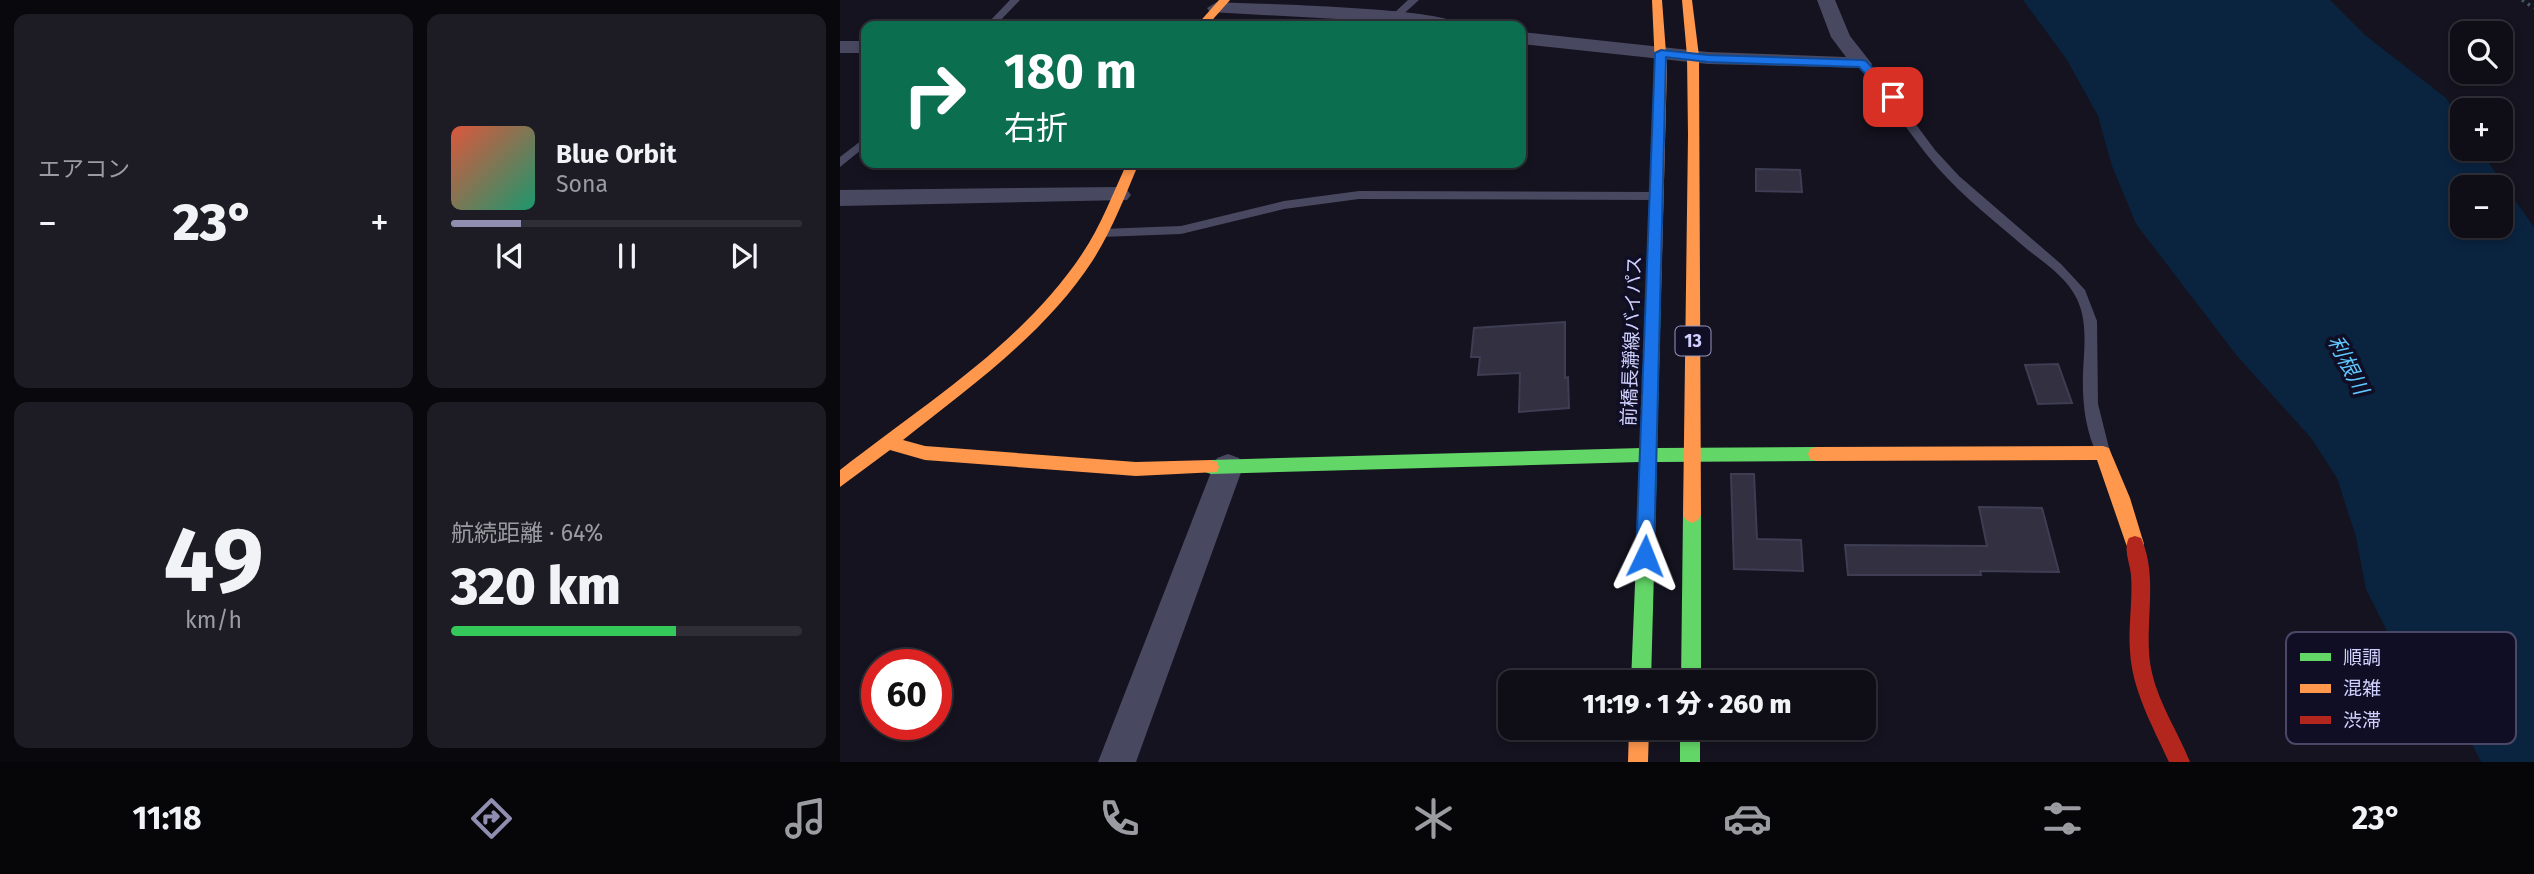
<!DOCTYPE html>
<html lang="ja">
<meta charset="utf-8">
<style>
body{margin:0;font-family:"Fira Sans","Noto Sans JP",sans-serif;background:#1d1c24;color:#f1f3f6;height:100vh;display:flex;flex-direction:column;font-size:26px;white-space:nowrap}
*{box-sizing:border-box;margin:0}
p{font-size:23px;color:#9b9ca1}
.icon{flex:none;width:38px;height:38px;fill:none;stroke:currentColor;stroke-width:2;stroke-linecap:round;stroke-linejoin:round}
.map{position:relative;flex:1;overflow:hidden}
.sheet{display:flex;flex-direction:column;gap:14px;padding:14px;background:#08080d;width:840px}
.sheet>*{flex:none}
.hud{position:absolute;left:21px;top:21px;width:665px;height:147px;border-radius:14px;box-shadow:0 4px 10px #0003,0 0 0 2px #2f2e36;background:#0b6e4f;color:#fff;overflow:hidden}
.buttons{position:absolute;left:1610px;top:21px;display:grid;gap:14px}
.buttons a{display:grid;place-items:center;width:63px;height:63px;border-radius:14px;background:#0f0e17;box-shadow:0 4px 10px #0003,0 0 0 2px #2f2e36;font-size:35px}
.speed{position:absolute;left:21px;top:649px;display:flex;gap:14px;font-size:35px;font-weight:700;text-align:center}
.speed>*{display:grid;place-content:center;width:91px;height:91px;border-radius:50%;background:#0f0e17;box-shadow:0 4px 10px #0003,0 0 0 2px #2f2e36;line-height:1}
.speed .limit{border:10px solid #d22;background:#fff;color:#111}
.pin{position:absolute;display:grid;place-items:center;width:60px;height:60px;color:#fff;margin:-30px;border-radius:14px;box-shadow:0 4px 10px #0006}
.me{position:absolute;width:77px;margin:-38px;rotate:2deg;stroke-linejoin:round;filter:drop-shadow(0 0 5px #0008)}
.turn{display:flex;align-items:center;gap:24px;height:147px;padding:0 28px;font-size:32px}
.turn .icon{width:91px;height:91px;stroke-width:2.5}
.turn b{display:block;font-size:49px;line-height:60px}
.big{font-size:52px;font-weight:800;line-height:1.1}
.sheet .tile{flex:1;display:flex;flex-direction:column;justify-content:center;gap:10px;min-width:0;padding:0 24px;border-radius:14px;background:#1d1c24}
.sheet .dial{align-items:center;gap:0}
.dial b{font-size:91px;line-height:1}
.song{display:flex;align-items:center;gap:21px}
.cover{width:84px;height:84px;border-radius:10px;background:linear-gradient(135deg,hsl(10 70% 55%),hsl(160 70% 35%))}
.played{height:7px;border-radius:4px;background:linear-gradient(90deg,#8f8eb1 20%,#2f2e36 20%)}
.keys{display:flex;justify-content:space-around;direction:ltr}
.heat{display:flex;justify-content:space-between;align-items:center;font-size:38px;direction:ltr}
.charge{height:10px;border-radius:5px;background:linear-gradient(90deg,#34c759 64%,#2f2e36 0)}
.sheet .tiles{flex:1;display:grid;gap:14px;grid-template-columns:repeat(2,1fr)}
.trip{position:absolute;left:658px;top:670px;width:378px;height:70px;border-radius:14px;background:#0f0e17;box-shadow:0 4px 10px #0003,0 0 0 2px #2f2e36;font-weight:800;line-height:70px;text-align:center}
.menu{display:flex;height:112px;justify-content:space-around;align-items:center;background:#060609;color:#9b9ca1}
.menu .icon{width:49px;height:49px}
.menu .active{color:#8f8eb1}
.menu b{font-size:32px;color:#f1f3f6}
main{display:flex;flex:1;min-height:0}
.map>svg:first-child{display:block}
</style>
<main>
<section class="sheet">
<div class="tiles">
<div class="tile"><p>エアコン</p>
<div class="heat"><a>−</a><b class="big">23°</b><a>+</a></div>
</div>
<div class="tile">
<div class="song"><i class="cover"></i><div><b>Blue Orbit</b><p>Sona</p></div></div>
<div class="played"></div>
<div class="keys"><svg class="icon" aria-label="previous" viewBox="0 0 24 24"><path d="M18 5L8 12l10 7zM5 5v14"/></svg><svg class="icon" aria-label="pause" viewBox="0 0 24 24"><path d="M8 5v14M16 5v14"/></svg><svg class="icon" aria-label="next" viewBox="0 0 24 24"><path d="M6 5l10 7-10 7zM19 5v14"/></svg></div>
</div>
<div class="tile dial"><b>49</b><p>km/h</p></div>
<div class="tile"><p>航続距離 · 64%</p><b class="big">320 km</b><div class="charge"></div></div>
</div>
</section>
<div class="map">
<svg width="1694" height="762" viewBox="0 0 1694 762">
<rect width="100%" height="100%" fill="#14131f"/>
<path fill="#0a233f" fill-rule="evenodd" d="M1183,0H1490L1525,35L1606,98L1622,123V149H1639L1694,227V762H1641L1605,690L1552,641L1526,589L1516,537L1497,478L1471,438L1397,356L1296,224L1272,166L1258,116L1227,60ZM1622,187H1661V226H1622Z"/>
<path fill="#323041" stroke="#3e3d53" stroke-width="2" d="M916,169L960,170L962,192L916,191Z
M725,322V378L728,377L729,408L679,412L680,373L638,375L640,357H631L634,328Z
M1218,364L1232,403L1198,404L1185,365Z
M891,474H914L917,539L961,540L963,571L894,569Z
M1139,507L1202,508L1219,572L1140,571L1141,575H1008L1005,545L1147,546Z"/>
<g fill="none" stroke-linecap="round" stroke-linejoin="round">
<path stroke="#485964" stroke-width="3.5" stroke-dasharray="2.5 4.5" stroke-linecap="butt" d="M1682,0L1694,8"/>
<path fill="#484960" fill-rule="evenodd" d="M170,0H180L155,26H145Z
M568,0H579L559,18H553V14Z
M1022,61L1026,62L1045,83L1095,150L1119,176L1221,264L1245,290L1257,321L1258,404L1270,452L1268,456L1263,458L1258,456C1245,431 1242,400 1243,373C1244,348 1248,323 1237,299C1227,278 1206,264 1188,250C1157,223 1124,198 1097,167C1069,135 1048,97 1018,66V62Z
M26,137V146L0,167V157Z
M519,191L817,192L823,196L817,200L519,199L444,209L341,234L261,237L255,233L261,229L341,226L444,201Z"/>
<path fill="#484960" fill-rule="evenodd" d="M977,0H995L1010,36L1032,64L1029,68L868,64L681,44V32L868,52L1006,57L991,37Z
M377,2C412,4 608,7 623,26H579L551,22L370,12L367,8Z
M0,41H26V53H0Z
M279,187L287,190L291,195L287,200L0,206V190Z
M388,454L399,458L403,467L296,762H258L373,467L377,458Z"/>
<path fill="#63d668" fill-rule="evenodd" d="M814,289L821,294L817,448L976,447L982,449L984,454L982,459L976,461L817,462L811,682H791L800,462L371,474L365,472L363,467L365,462L371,460L801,448L807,294Z
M852,507L858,510L861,515V682H841L843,515L846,510Z
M840,728H860V762H840Z"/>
<path fill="#ff974d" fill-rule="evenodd" d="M379,0H390L367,26H356Z
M812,0H822L827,66L821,294L814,299L807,294L815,66Z
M842,0H852L859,56L861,515L858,520L852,523L846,520L843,515L848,135L847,56Z
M287,163H299C285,196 272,230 253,260C206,333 130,387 63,440L85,446L296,462L371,460L377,462L379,467L377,472L296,476L85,460L50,450L0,487V470C83,405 182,344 242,254C261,226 273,193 287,163Z
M1263,446L1269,448L1271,453L1290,498L1304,544L1301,550L1295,552L1289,550L1286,544L1257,460L976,461L970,459L968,454L970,449L976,447Z
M789,728H809L808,762H788Z"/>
<path fill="#b3261e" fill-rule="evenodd" d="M1295,536L1301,538C1320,579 1302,630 1312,673C1319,704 1338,732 1350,762H1329C1313,727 1292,690 1290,651C1288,626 1293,600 1291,575C1290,563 1283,549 1289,538Z"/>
</g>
<path fill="#1a73e8" stroke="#114b97" stroke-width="2" d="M821,50L868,55L1022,60L1026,61L1059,97L1049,99L1019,67L868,62L826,57L814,556L812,562L805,564L799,562L796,556L815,53Z"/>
<g text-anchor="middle" stroke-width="7" stroke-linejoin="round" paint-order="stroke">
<rect fill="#0f0e24" stroke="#9796bd" stroke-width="2" x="835.5" y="326.5" width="35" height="29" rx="5"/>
<g font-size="18" font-weight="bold" fill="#d1d1ff">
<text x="853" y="347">13</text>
</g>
<g font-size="19" fill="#d1d1ff" stroke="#0f0e24">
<text transform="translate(791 341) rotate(-88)" y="7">前橋長瀞線バイパス</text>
</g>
<g font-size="21" font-style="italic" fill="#5fc8ff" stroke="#0f0e24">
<text transform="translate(1508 365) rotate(63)" y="7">利根川</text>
</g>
</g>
<rect x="1446" y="632" width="230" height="112" rx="10" fill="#0f0e24" stroke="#494866" stroke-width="2"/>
<rect x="1460" y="653" width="31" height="8" fill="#63d668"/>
<rect x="1460" y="684" width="31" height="9" fill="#ff974d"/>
<rect x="1460" y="716" width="31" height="8" fill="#b3261e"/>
<g font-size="19" fill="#d1d1ff">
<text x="1503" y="664">順調</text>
<text x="1503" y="695">混雑</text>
<text x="1503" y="727">渋滞</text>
</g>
</svg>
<div class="buttons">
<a><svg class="icon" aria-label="search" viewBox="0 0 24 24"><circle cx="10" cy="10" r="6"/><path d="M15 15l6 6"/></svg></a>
<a>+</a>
<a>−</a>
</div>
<div class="speed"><div class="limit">60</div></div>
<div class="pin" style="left:1053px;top:97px;background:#d93025"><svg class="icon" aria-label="arrive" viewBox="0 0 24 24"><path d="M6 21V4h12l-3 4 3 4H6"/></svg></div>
<svg class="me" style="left:805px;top:556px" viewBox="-20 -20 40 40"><path d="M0-17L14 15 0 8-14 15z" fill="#1a73e8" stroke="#fff" stroke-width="4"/></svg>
<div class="trip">11:19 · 1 分 · 260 m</div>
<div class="hud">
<div class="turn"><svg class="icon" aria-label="right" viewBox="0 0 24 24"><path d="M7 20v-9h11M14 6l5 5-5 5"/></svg><div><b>180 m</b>右折</div></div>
</div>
</div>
</main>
<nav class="menu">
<b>11:18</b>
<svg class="icon active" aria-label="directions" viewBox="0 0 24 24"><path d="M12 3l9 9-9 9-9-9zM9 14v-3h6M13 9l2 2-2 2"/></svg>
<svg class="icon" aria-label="music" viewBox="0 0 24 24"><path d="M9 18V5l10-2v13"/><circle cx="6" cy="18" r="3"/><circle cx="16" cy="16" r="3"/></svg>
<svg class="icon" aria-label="phone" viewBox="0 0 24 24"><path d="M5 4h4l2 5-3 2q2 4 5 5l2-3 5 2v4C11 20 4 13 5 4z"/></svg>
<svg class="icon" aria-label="climate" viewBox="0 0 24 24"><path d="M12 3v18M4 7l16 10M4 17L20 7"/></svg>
<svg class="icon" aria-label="car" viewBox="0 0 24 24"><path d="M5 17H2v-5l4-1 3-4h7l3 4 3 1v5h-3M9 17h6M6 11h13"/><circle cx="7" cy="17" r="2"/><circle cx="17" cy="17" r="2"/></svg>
<svg class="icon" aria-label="filters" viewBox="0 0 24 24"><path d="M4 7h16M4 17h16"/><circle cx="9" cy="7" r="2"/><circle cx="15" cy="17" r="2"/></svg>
<b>23°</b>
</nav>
